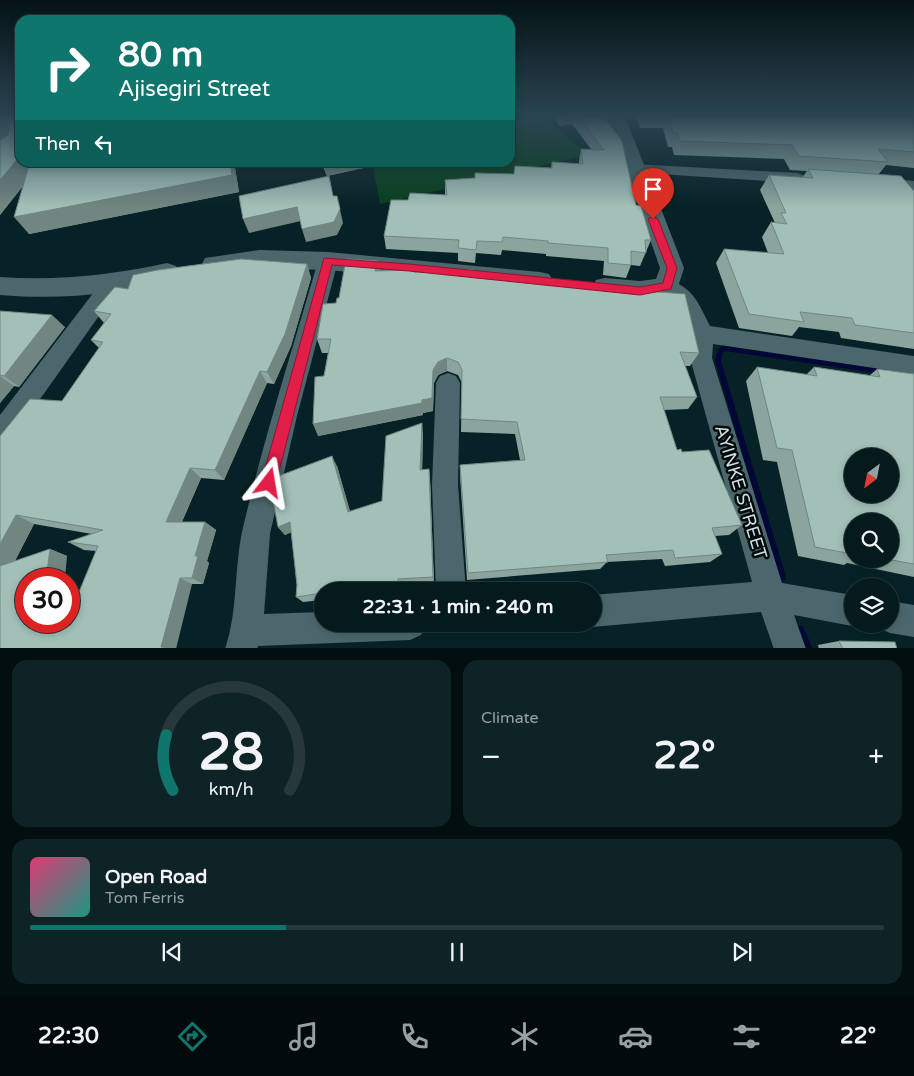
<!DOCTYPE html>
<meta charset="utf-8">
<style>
body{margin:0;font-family:"Varela Round",sans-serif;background:#0e2325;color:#f1f3f6;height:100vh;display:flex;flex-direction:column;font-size:19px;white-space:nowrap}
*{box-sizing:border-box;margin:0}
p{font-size:16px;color:#97a1a3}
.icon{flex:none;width:28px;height:28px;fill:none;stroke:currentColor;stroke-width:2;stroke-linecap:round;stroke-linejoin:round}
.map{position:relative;height:648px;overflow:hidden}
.details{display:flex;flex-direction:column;gap:12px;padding:12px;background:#030e0f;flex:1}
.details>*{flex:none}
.banner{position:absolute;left:15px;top:15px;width:500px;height:152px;border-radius:15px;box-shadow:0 2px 8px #0003,0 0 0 1px #26383b;background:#0f766e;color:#fff;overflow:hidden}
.needle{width:32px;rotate:212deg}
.controls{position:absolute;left:844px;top:448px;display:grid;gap:10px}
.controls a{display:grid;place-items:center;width:55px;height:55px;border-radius:50%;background:#051a1c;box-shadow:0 2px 8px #0003,0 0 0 1px #26383b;font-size:25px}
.speed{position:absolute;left:15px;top:568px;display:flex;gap:10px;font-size:25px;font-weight:700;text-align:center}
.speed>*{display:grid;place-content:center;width:65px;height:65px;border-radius:50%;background:#051a1c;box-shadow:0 2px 8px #0003,0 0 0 1px #26383b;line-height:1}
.speed .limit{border:8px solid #d22;background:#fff;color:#111}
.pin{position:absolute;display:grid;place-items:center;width:42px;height:42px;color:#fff;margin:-51px -21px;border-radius:50% 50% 50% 0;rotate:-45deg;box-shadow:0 0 5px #0007}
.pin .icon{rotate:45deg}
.me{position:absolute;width:55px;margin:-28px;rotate:14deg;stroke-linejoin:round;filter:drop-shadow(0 0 4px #0008)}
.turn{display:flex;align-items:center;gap:18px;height:105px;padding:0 20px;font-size:22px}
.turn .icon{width:65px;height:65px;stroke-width:2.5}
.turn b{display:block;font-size:35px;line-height:42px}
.then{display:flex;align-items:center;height:48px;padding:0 20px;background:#0003;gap:10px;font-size:19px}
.big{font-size:38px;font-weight:700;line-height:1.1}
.details .card{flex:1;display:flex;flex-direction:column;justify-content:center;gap:8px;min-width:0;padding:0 18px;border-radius:15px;background:#0e2325}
.details .dial{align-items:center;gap:0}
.dial svg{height:130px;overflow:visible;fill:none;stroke:#26383b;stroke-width:7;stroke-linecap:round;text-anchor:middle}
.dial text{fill:#f1f3f6;stroke:none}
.song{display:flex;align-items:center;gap:15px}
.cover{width:60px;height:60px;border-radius:8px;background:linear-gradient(135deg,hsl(340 70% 55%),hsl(170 70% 35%))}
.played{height:5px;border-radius:2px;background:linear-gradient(90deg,#0f766e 30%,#26383b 30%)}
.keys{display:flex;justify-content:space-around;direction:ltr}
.heat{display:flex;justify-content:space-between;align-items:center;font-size:28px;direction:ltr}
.details .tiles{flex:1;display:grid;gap:12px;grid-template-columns:1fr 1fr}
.card:last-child{grid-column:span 2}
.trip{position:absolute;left:314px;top:582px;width:288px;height:50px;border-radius:25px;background:#051a1c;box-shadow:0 2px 8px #0003,0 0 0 1px #26383b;font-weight:700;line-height:50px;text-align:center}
.tabs{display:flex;height:80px;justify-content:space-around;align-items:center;background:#020a0b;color:#97a1a3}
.tabs .icon{width:35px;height:35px}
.tabs .selected{color:#0f766e}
.tabs b{font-size:22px;color:#f1f3f6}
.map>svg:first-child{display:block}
</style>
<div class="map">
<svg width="914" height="649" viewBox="0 0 914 649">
<rect width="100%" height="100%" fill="#072226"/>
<path fill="#08411e" d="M510,116H543L588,155L380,204L372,163L510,162Z"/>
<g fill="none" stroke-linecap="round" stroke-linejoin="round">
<path fill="#020736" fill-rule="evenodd" d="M724,345L883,368L885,369L886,371L885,373L883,374L725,351L723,352L721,361L786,577L785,580L782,581L779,580L778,577L715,361L718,349Z
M800,625L803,627L813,649H803L795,630L797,627Z"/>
<path fill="#4c676c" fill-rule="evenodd" d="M634,164L797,173L803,175L805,178L803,181L797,183L628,172L626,169L628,166Z
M879,177L914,181V191L873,185L871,182L873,179Z
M328,254L335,256L338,261L297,416L270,534L264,614L322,612V624H426L421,635L410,640L258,646L257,649H225C238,611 234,571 242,532C263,441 292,351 318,261L321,256Z
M111,277L118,279L121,284L118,289L9,443L0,447V415L104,279Z
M667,279C693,287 699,304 710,326L914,356V374L713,344L712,358L782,583L852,595V624H856L852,626L794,615L806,649H774L761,612L592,627L585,624H592V595L752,582L690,358L692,334L679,305L660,291L657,286L660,281Z
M448,373L456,376L460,383L458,485L466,591H436L432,485L436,383L440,376Z
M890,601L914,605V637L890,633L879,628L877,624H890Z"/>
<path fill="#4c676c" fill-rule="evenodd" d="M607,116H625L684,268L676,293C649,301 623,302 596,294L592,287L596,280L605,278L640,281L656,279L660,268Z
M260,250L328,252L540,272L549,274L553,281L549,288L540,290L328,270L260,268L214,273L205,270L202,264L205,258Z
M167,263L176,266L180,272L176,278C119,295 59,300 0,295V277C57,281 111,275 167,263Z"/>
</g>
<path fill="#8ba49e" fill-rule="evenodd" d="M0,116H20V162H234L239,192L29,234L23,186L0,215Z
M553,116H608L607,121L636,205L651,240L640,266L631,265L626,278L603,275L604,261L546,256V254L502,250L501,255L476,253L475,263L458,261V253L386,249L384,236L408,200L445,195V180L475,178L514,174L515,166L551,168L552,162L579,164V161L581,149H591L572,124L560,126Z
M637,116H914V168L886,165L878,175L914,191V349L841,338L839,332L799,327L792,336L739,328L716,263L724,249L768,253L762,237L771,222L775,223L760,190L769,175L802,178L807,171L790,170L784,159L674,155L672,147H668L663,128H640Z
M321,162H371L372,166L327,176Z
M307,264L311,278L291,346L274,384L267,383L224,480L201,478L182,522H205L216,530L207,561L209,563L203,584H192L0,649V436L62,401L99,348L91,340L104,323L94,311L128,289ZM34,524L92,534L68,542L84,550L96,551L79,592L26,621L67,556L50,549L15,561Z
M380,271L455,273L474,272L495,277L633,290L699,353L690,366H685L697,397L688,409L664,410L677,450L682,452L742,525L729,535L715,536L722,554L710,562L665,566L662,559L607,562L600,569L467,580L460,476V465L520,460L515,434L461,432L462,383L458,375L447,371L438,375L434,383L433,411L423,413V415L318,436L324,376L328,353H322L317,339L339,298Z
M0,311L65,327L19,387L14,386L0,403Z
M757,367L806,375L814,367L869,376L877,369L914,374V577L847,563L844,565L798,556L777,462L763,460L746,381ZM852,521L890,559H852Z
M423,433L422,470L429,469L430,478L434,583L400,586V590L390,591H322V600L303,602L296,597L297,585L291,532L285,535L278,527L337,466L350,511L382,501Z
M839,641L897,649H819L818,645Z"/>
<path fill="#718681" d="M0,116H19L4,121L12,132L0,140Z
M562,116H574L572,124L560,126Z
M20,156V162H41L0,215V180Z
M230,162H234L239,192L29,234L14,217Z
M323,162H371L372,166L327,176Z
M337,196L343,223L337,235L306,242L302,229Z
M297,207L301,221L249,233L243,219Z
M378,261L381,276L375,271Z
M307,264L311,278L291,346L274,384L267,372Z
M52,315L65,327L19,387L4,376Z
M447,358V371L438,375L434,383L433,411L423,413V415L318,436L313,424L422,400L433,370L438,362Z
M260,371L267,383L224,480L215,470Z
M0,376L14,386L0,403Z
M422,423L423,433L422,479L420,470Z
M332,456L337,466L352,520L348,512Z
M190,468L201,478L178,530L166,522Z
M429,469L430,478L434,583L433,577Z
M16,515L34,524L6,578L0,576V544Z
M205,522L216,530L207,561L209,563L203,584L192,578L195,556Z
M290,522L297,530L285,535L278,527Z
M50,549L67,556L65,579H46Z
M180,578L192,584L176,649L161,647Z
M398,579L400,586V590L398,584Z"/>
<path fill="#a2bfb8" stroke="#718681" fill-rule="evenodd" d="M7,116H20V156L0,180V140L8,135L10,122L4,121Z
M578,116H603L622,141L636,205L641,206L651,240H645L646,253L631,251V265L608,263V248L548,243V241L503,237L502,242L477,241L476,250L458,248L459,240L384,236L391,200H408L410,193L447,195L445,180L475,178V173L514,174L515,166L552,168V162L583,164L581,149L604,150Z
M668,116H914V152L878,149L888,162L799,156L792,145L680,141L677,133H673Z
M30,162H230L232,175L14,217Z
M808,169L901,176L914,191V333L855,325L852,318L800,312L804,322L749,314L724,249L784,254L771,222L787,224L781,213H786L769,175L813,178Z
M329,176L333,196H337L340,209L334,222L302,229L297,207L243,219L239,196Z
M241,259L307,264L285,334L267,372L260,371L215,470L190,468L166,522H205L195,556H198L192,578H180L161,647L182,649H0V566L50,549L46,579H26V621H69V592H79L98,546L68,542L103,530L16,515L0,544V436L30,399L62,401L103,342L91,340L111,314L94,311L115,287L128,289L133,275L158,270Z
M346,259L378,261L375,271L414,270V272L455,273V269L474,270L473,272L495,273V277L552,279L633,287V290L685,294L699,353L680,352L697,397H660L677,450L681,449L682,452L709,450L742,525L712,528L722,554L675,558L673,550L606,555L608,562L468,573L460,465L525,460L517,422L461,419L462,370L458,362L447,358L438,362L433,370L432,398L422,400V403L313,424L315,377L324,376L331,339H317L323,304L336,303L337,298H339Z
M0,311L52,315L4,376L0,375Z
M757,367L817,376L814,367L880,377L877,369L914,374V564L886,559H890V521H852V554L815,547L792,450L777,448ZM852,456H890V494H852Z
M422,423L420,470L429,469L433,577L398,579V584L340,591H322V593L296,597L297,585L290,522L278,527L272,495L276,477L332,456L348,512L382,501L386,436Z
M839,641L895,642L897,649H843Z"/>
<linearGradient id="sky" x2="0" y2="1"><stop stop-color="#041315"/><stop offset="0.56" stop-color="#2b4452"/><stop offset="1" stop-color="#2b4452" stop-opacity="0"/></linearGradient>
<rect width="914" height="207" fill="url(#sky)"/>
<path fill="#e11d48" stroke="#92132f" d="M653,216L658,219L677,268L671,289L640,295L409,271L332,265L276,483L274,488L269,490L264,488L261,483L324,258L409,264L640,287L663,283L667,268L648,219Z"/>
<g text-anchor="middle" stroke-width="5" stroke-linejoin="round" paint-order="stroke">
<g font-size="18" fill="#d0dfe1" stroke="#020a0b">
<text transform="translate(741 492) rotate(73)" y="6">AYINKE STREET</text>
</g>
</g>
</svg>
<div class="controls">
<a><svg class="needle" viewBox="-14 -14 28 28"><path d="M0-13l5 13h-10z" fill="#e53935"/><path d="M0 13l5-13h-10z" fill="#97a1a3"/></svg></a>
<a><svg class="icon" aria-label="search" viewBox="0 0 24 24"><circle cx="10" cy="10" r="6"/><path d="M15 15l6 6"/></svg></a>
<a><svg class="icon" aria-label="layers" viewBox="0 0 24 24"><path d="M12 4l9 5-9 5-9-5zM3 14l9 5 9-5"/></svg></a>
</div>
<div class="speed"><div class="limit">30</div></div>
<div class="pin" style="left:653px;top:219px;background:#d93025"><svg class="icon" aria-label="arrive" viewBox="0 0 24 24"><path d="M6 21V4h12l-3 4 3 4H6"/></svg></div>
<svg class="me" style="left:269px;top:483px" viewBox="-20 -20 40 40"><path d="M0-17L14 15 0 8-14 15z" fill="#e11d48" stroke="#fff" stroke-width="4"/></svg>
<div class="trip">22:31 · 1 min · 240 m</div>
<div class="banner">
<div class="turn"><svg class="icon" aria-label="right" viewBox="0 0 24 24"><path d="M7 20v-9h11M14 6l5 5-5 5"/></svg><div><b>80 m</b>Ajisegiri Street</div></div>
<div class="then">Then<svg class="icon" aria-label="left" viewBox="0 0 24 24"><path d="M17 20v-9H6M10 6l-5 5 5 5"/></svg></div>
</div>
</div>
<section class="details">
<div class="tiles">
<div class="card dial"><svg viewBox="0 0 100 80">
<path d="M14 69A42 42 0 1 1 86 69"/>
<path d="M14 69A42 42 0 0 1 10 35" stroke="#0f766e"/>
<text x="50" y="56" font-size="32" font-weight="700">28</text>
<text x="50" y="72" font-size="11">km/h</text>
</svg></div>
<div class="card"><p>Climate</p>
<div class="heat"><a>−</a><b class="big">22°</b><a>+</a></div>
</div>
<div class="card">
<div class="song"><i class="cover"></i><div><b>Open Road</b><p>Tom Ferris</p></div></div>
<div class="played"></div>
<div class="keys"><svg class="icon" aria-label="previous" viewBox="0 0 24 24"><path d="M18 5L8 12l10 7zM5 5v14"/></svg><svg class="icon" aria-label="pause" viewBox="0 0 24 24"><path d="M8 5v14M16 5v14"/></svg><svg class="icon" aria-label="next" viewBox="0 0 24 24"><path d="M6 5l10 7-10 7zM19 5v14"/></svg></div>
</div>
</div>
</section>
<nav class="tabs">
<b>22:30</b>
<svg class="icon selected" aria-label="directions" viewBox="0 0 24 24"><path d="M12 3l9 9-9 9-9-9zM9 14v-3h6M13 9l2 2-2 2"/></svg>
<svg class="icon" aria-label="music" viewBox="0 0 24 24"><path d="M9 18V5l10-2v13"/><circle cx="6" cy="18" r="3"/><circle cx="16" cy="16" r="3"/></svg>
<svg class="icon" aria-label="phone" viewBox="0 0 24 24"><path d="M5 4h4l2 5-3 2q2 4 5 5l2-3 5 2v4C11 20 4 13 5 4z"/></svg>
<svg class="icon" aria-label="climate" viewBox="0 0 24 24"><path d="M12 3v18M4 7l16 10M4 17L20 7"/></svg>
<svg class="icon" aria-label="car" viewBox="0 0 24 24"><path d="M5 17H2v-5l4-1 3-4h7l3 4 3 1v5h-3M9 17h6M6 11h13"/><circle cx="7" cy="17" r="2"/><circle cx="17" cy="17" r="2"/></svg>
<svg class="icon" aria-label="filters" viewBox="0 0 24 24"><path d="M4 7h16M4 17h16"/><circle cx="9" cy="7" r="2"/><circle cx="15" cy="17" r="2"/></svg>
<b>22°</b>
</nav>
